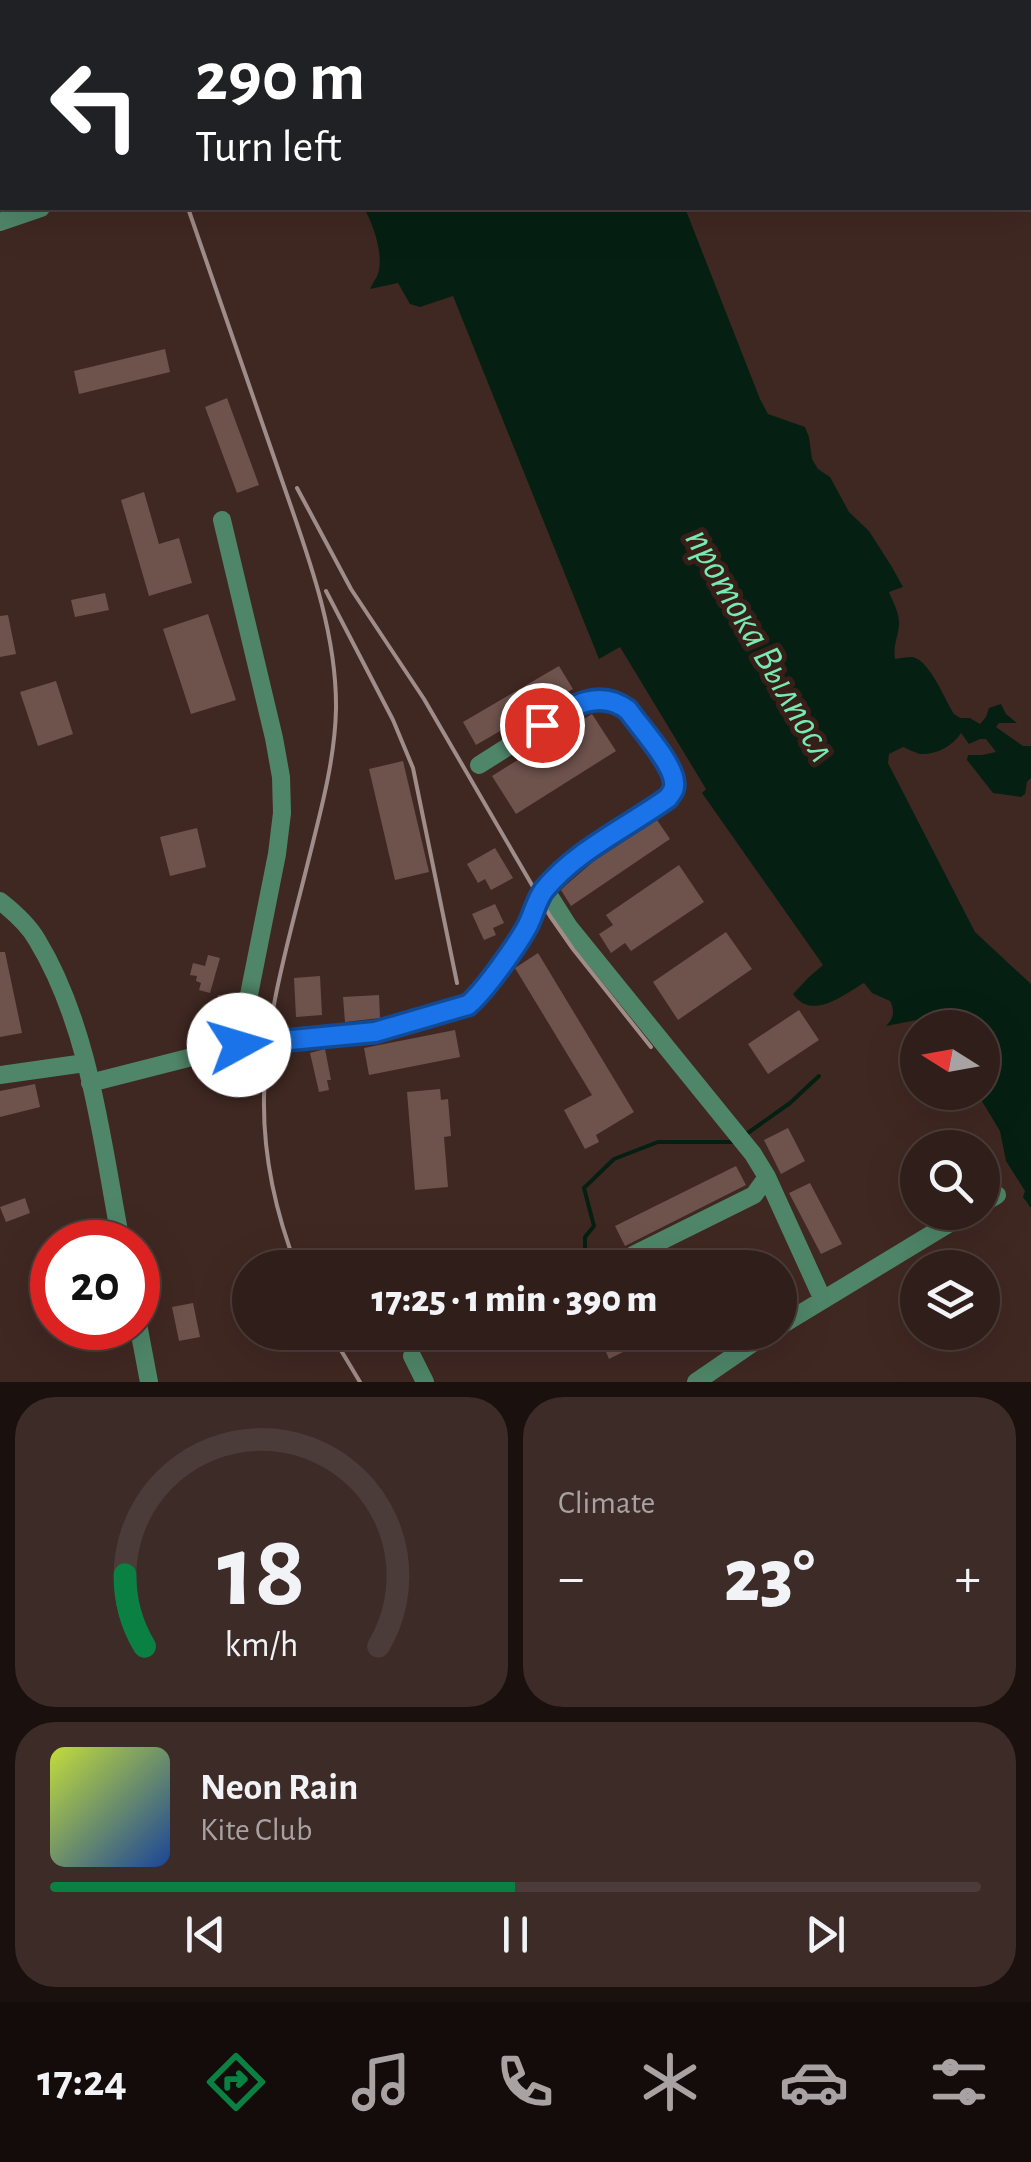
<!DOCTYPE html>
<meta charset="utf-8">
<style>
body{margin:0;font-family:"Alegreya Sans",sans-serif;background:#3c2b27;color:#f1f3f6;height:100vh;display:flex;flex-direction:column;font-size:38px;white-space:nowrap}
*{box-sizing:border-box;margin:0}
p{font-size:32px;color:#a8a2a2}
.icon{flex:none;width:55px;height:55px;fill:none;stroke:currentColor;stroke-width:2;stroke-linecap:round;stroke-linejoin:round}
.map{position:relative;height:1382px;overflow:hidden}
.side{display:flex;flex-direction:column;gap:15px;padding:15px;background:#1a100e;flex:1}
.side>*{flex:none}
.top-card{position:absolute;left:0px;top:0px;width:1032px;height:210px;box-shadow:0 10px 40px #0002,0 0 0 2px #4b3c39;background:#202124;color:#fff;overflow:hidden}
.needle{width:65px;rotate:281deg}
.buttons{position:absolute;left:900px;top:1010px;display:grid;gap:20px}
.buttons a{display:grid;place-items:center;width:100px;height:100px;border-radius:50%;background:#301e1a;box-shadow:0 10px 40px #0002,0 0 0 2px #4b3c39;font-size:50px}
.speed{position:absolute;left:30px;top:1220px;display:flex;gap:20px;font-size:50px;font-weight:700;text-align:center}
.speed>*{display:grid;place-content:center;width:130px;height:130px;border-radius:50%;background:#301e1a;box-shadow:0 10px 40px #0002,0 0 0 2px #4b3c39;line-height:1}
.speed .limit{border:15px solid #d22;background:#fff;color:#111}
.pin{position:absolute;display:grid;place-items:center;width:85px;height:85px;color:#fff;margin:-42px;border:5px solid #fff;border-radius:50%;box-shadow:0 2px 10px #0007}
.me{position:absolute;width:110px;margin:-55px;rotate:84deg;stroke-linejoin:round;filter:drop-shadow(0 0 8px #0008)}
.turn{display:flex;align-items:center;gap:35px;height:210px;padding:0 30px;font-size:45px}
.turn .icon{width:130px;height:130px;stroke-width:2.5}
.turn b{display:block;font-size:70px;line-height:85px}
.big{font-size:75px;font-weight:800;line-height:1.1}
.side .card{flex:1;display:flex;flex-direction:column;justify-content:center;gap:15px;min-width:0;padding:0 35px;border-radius:40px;background:#3c2b27}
.side .dial{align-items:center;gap:0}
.dial svg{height:260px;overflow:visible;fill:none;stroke:#4b3c39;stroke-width:7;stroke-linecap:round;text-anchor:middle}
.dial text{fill:#f1f3f6;stroke:none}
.song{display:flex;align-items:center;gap:30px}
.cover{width:120px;height:120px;border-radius:15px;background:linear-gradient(135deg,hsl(70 70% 55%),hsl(220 70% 35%))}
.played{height:10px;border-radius:5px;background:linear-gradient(90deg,#0b8043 50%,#4b3c39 50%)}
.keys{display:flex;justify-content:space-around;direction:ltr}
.heat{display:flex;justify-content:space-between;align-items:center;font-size:55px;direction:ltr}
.side .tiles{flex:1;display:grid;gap:15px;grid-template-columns:1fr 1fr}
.card:last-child{grid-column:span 2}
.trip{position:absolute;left:232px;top:1250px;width:565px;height:100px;border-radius:50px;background:#301e1a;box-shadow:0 10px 40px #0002,0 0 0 2px #4b3c39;font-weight:800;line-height:100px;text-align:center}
.menu{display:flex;height:160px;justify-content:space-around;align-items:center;background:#130c0a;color:#a8a2a2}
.menu .icon{width:70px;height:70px}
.menu .on{color:#0b8043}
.menu b{font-size:45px;color:#f1f3f6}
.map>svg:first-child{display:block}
</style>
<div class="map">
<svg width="1031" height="1382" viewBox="0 0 1031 1382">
<rect width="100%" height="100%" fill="#402822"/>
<path fill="#052013" d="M291,0H597L598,2H290Z
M364,208H685L760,399L768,414L805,427L809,437L812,459L818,469L830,477L849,512L869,531L892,567L903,587L889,592C893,602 900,614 899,625C898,639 893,643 895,659C899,658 909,657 913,657C930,661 945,700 954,714L960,718H970L980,724L986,717L989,708L1001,704L1006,714L1017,723H999L996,727L1023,746H1031V778L1027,782L1025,794L1021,797L993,793L967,760L968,755H982L996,752L986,739H980L969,744L961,733C953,746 936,755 920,754C918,754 906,748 903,747L889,754L888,763L975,932L1031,984V1208L1023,1197L1025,1191L1006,1161L1000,1131L977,1093L982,1092V1028L949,1027L948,1023L944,1018L937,1016L886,1026C894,1018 895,1011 890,1001L872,993L864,983C843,995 812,1021 793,994L809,977L823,965L702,793L706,789L620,647L599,659L453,296L420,307L410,304L398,283L370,289C372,284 376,279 378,274C384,254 373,224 364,208Z"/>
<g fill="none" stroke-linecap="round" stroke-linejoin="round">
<path stroke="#052013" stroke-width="4" d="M745,1135L790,1103L819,1076
M571,1268L585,1251V1237L594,1226L584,1188L614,1159L658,1142H735"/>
</g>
<path fill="#6e524c" d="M165,349L170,372L79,394L74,371Z
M227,398L259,485L237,493L205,407Z
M144,492L159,544L179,538L192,583L149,596L121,500Z
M105,593L109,610L75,617L71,600Z
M208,614L236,700L191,714L163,629Z
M8,615L16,654L0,657V616Z
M559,666L573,689L476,745L463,722Z
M56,681L73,734L38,746L20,692Z
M592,714L616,751L516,814L492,776Z
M403,761L429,872L395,880L369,769Z
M657,820L670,839L571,906L561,890L566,885L594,861Z
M197,828L206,867L170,876L160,837Z
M495,848L513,878L491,890L485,879L478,883L467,864Z
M679,865L704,902L631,951L625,943L611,953L599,934L613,925L606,915Z
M495,904L504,923L493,928L496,935L484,940L472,914Z
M726,932L752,969L678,1020L653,982Z
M0,952H5L22,1033L0,1037Z
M538,953L634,1112L596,1135L599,1142L585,1149L564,1110L592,1095L515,968Z
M208,955L220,958L210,993L199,990L201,983L196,981L197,976L190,975L193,963L205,966Z
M320,976L322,1015L296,1017L294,978Z
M218,995L231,998L224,1030L211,1027Z
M379,995L380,1018L345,1022L343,997Z
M799,1010L819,1040L768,1074L748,1044Z
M455,1030L460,1057L369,1075L364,1048Z
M325,1049L331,1080H327L329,1090L319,1092L310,1053Z
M35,1084L40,1107L0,1117V1091Z
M440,1089L441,1100L448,1099L451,1136L444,1137L448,1187L415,1190L407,1092Z
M788,1128L805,1161L781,1174L764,1140Z
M736,1166L746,1185L625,1246L615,1226Z
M810,1183L842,1244L821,1254L789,1193Z
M25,1198L30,1213L6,1222L0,1207Z
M193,1303L200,1337L179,1341L172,1307Z
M617,1333L625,1351L609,1359L601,1340Z"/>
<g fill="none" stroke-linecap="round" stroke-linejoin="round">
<path stroke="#4f8669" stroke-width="18" d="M22,0V2
M939,0L940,2
M1030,148L1031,149
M0,222L41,208
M545,889L569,927L753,1154L767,1177L754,1195L633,1255
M0,901C14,912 28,924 37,940C90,1027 102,1143 121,1242
M239,1045L375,1032L467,1005C483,993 518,943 528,925C534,913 536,901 544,890C577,850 626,828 668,798C672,792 674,790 674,783C674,769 633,712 621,705C607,696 588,699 574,705L479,765
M0,1075L85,1063
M90,1083L239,1045L277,854L282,813L281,777L274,738L222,520
M767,1177L822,1298
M982,1204L997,1195
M138,1324L149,1382
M780,1326L968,1212
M412,1356L425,1382
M696,1382L769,1332"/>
<path stroke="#a08c88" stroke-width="4" d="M116,0L117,2
M146,0L147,2
M188,208C218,294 247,380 277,466C303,543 337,626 336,709C335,759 321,810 309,858C290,936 265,1016 264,1097C263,1154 276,1214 297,1268
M297,488L351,589L424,699L550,916L573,949L651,1047
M326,591L393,720L413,768L457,983
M330,1332L360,1382"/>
</g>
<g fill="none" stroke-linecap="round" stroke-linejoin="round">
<defs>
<path id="route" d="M239,1045L375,1032L468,1005C484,992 518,944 528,925C534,913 536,901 544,890C577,850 626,828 668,798C672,792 675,790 674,782C673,763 639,726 628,710C598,687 569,708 542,725"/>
</defs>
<use href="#route" stroke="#114b97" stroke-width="25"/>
<use href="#route" stroke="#1a73e8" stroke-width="18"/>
</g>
<g text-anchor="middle" stroke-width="10" stroke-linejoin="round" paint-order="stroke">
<g font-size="40" font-style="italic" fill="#77eab0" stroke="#361e19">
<text transform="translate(762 644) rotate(60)" y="14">протока Вылпосл</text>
</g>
</g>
</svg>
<div class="buttons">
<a><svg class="needle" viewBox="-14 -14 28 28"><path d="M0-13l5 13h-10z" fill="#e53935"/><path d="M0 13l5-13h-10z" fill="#a8a2a2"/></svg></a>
<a><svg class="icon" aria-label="search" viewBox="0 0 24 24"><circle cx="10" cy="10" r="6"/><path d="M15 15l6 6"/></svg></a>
<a><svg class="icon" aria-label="layers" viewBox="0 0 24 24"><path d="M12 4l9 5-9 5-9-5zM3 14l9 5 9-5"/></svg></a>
</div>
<div class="speed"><div class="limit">20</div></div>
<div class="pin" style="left:542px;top:725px;background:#d93025"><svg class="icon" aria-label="arrive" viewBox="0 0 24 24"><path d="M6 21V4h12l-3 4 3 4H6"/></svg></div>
<svg class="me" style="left:239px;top:1045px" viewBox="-20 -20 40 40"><circle r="19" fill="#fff"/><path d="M0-13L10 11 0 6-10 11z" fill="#1a73e8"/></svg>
<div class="trip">17:25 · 1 min · 390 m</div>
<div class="top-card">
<div class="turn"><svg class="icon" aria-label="left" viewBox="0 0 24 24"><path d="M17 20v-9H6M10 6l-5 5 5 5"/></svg><div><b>290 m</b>Turn left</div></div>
</div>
</div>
<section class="side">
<div class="tiles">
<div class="card dial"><svg viewBox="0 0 100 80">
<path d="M14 69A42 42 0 1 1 86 69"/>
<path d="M14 69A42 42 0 0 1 8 47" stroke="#0b8043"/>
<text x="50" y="56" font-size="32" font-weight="700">18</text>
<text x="50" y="72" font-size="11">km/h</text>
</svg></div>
<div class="card"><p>Climate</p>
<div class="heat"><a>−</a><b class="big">23°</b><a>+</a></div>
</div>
<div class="card">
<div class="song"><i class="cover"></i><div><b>Neon Rain</b><p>Kite Club</p></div></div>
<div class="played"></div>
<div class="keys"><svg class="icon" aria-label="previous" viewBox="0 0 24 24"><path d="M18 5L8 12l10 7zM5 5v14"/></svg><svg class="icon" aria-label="pause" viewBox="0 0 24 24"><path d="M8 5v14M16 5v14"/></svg><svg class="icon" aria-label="next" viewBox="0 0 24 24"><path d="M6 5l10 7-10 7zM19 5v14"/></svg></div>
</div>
</div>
</section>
<nav class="menu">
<b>17:24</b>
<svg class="icon on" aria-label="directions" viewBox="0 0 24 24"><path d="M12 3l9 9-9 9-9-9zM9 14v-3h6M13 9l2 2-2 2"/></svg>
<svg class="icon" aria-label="music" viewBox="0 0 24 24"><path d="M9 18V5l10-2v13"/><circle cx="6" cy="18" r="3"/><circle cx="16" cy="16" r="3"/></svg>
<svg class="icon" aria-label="phone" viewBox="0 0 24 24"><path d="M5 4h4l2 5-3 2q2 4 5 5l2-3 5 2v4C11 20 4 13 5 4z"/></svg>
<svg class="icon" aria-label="climate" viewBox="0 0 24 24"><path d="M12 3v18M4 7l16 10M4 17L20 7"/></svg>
<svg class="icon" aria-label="car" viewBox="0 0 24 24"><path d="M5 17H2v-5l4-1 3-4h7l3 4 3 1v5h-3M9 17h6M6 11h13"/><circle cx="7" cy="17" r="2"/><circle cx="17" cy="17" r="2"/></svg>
<svg class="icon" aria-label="filters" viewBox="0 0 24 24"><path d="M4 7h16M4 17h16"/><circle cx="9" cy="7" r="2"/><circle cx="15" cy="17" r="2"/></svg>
</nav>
